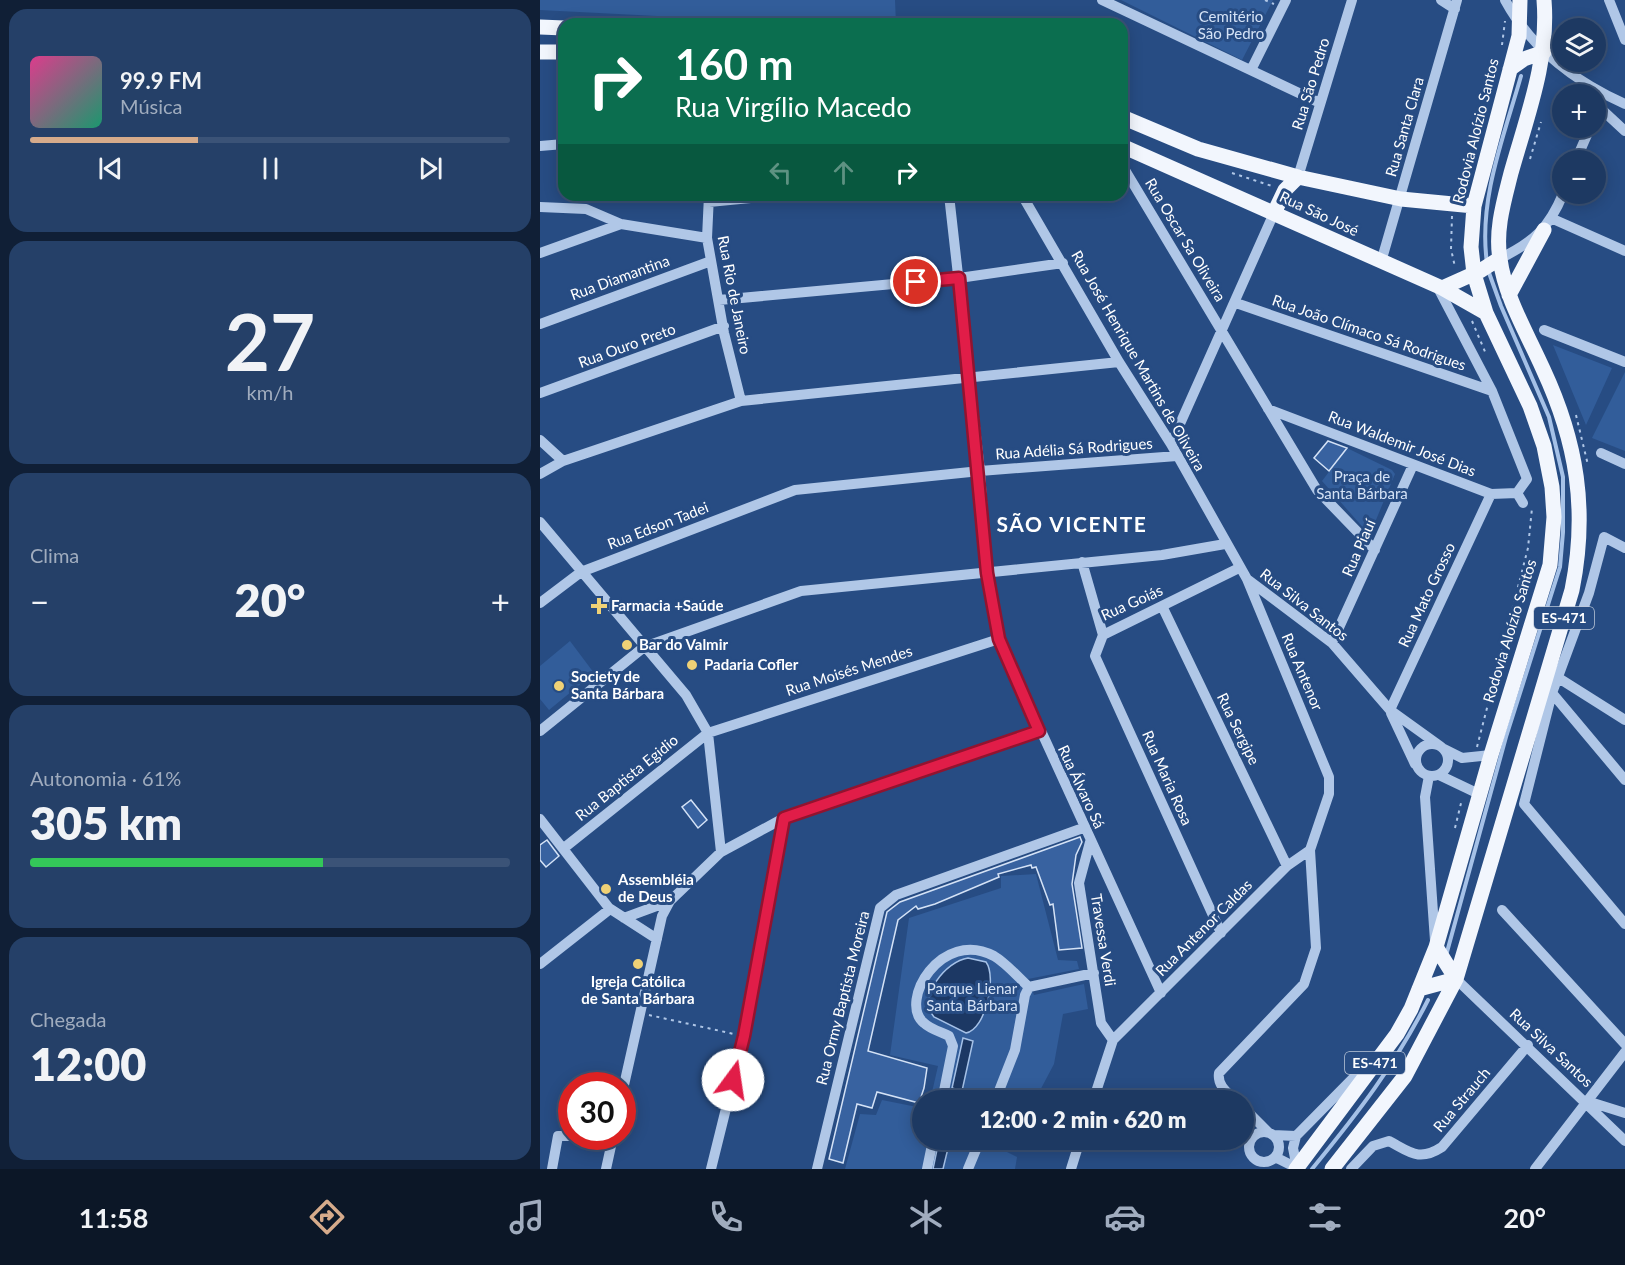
<!DOCTYPE html>
<html lang="pt">
<meta charset="utf-8">
<style>
body{margin:0;font-family:Lato,sans-serif;background:#254068;color:#f1f3f6;height:100vh;display:flex;flex-direction:column;font-size:22px;white-space:nowrap}
*{box-sizing:border-box;margin:0}
p{font-size:20px;color:#a0acbe}
.icon{flex:none;width:33px;height:33px;fill:none;stroke:currentColor;stroke-width:2;stroke-linecap:round;stroke-linejoin:round}
.map{position:relative;flex:1;overflow:hidden}
.sheet{display:flex;flex-direction:column;gap:9px;padding:9px;background:#101f36;width:540px}
.sheet>*{flex:none}
.hud{position:absolute;left:18px;top:18px;width:570px;height:183px;border-radius:18px;box-shadow:0 3px 15px #0003,0 0 0 2px #3b5377;background:#0b6e4f;color:#fff;overflow:hidden}
.tools{position:absolute;left:1012px;top:18px;display:grid;gap:12px}
.tools a{display:grid;place-items:center;width:54px;height:54px;border-radius:50%;background:#1d3962;box-shadow:0 3px 15px #0003,0 0 0 2px #3b5377;font-size:30px}
.speed{position:absolute;left:18px;top:1072px;display:flex;gap:12px;font-size:30px;font-weight:700;text-align:center}
.speed>*{display:grid;place-content:center;width:78px;height:78px;border-radius:50%;background:#1d3962;box-shadow:0 3px 15px #0003,0 0 0 2px #3b5377;line-height:1}
.speed .limit{border:9px solid #d22;background:#fff;color:#111}
.pin{position:absolute;display:grid;place-items:center;width:51px;height:51px;color:#fff;margin:-26px;border:3px solid #fff;border-radius:50%;box-shadow:0 2px 6px #0007}
.me{position:absolute;width:66px;margin:-33px;rotate:14deg;stroke-linejoin:round;filter:drop-shadow(0 0 4px #0008)}
.turn{display:flex;align-items:center;gap:21px;height:126px;padding:0 18px;font-size:27px}
.turn .icon{width:78px;height:78px;stroke-width:2.5}
.turn b{display:block;font-size:42px;line-height:51px}
.lanes{display:flex;align-items:center;height:57px;padding:0 18px;background:#0003;justify-content:center;gap:30px;direction:ltr}
.lanes .off{opacity:.35}
.big{font-size:45px;font-weight:800;line-height:1.1}
.sheet .card{flex:1;display:flex;flex-direction:column;justify-content:center;gap:9px;min-width:0;padding:0 21px;border-radius:18px;background:#254068}
.sheet .dial{align-items:center;gap:0}
.dial b{font-size:78px;line-height:1}
.song{display:flex;align-items:center;gap:18px}
.cover{width:72px;height:72px;border-radius:9px;background:linear-gradient(135deg,hsl(330 70% 55%),hsl(160 70% 35%))}
.played{height:6px;border-radius:3px;background:linear-gradient(90deg,#d6ab8b 35%,#3b5377 35%)}
.keys{display:flex;justify-content:space-around;direction:ltr}
.heat{display:flex;justify-content:space-between;align-items:center;font-size:33px;direction:ltr}
.charge{height:9px;border-radius:4px;background:linear-gradient(90deg,#34c759 61%,#3b5377 0)}
.trip{position:absolute;left:372px;top:1090px;width:342px;height:60px;border-radius:30px;background:#1d3962;box-shadow:0 3px 15px #0003,0 0 0 2px #3b5377;font-weight:800;line-height:60px;text-align:center}
.tab-bar{display:flex;height:96px;justify-content:space-around;align-items:center;background:#0c1727;color:#a0acbe}
.tab-bar .icon{width:42px;height:42px}
.tab-bar .on{color:#d6ab8b}
.tab-bar b{font-size:27px;color:#f1f3f6}
main{display:flex;flex:1;min-height:0}
.map>svg:first-child{display:block}
</style>
<main>
<section class="sheet">
<div class="card">
<div class="song"><i class="cover"></i><div><b>99.9 FM</b><p>Música</p></div></div>
<div class="played"></div>
<div class="keys"><svg class="icon" aria-label="previous" viewBox="0 0 24 24"><path d="M18 5L8 12l10 7zM5 5v14"/></svg><svg class="icon" aria-label="pause" viewBox="0 0 24 24"><path d="M8 5v14M16 5v14"/></svg><svg class="icon" aria-label="next" viewBox="0 0 24 24"><path d="M6 5l10 7-10 7zM19 5v14"/></svg></div>
</div>
<div class="card dial"><b>27</b><p>km/h</p></div>
<div class="card"><p>Clima</p>
<div class="heat"><a>−</a><b class="big">20°</b><a>+</a></div>
</div>
<div class="card"><p>Autonomia · 61%</p><b class="big">305 km</b><div class="charge"></div></div>
<div class="card"><p>Chegada</p><b class="big">12:00</b></div>
</section>
<div class="map">
<svg width="1085" height="1169" viewBox="0 0 1085 1169">
<rect width="100%" height="100%" fill="#274c83"/>
<path fill="#325d9a" d="M0,0H355L356,24H272L0,10Z
M581,0H733L702,60Z
M1013,345L1072,368L1046,425Z
M1085,372V451L1052,438Z
M807,448L852,470L855,474L831,532H827L782,481Z
M30,641L54,673L9,710L0,699V666Z
M496,874L518,960L537,961L539,969L488,979L494,995L544,984L548,1009L523,1014L514,1064L496,1098L487,1101H390L398,1066L350,1055L369,918L461,888V876Z
M342,1100L382,1108V1140H463L461,1149L477,1157L475,1169H305L320,1114L336,1115Z"/>
<path fill="#1c3864" stroke="#a5c1e7" stroke-width="1.5" d="M428,958L446,962C457,977 446,1029 426,1033L394,1017C377,997 406,961 428,958Z
M423,1038L433,1041L422,1091L412,1088Z
M399,1140H410L403,1169H393Z"/>
<g fill="none" stroke-linecap="round" stroke-linejoin="round">
<path stroke="#a5c1e7" stroke-width="4" d="M947,263C938,200 964,136 981,76
M907,952L966,737L1020,567L1023,532V477L1009,417L961,306L948,270
M772,1169C818,1113 855,1065 888,1000"/>
</g>
<path fill="#3862a0" stroke="#d4e2f6" stroke-width="1.5" d="M788,441L807,448L789,471L774,458Z
M151,800L167,820L158,828L142,807Z
M540,837L542,842L536,855L532,884L542,948L519,950L513,904L510,905L496,867L492,868L491,865L458,874L459,877L395,904L378,909L376,906L358,920L328,1051L387,1068L384,1088L379,1103L337,1092L332,1108L317,1104L303,1163L289,1159L347,912L360,902Z
M7,840L19,856L6,867L0,860V845Z"/>
<g fill="none" stroke-linecap="round" stroke-linejoin="round">
<path stroke="#b0c7e7" stroke-width="2" stroke-dasharray="3 4.5" stroke-linecap="butt" d="M725,0L734,4
M962,45L965,21
M943,117L956,68
M990,159L1001,122
M692,173L732,186
M918,190L932,157
M912,216L911,249L915,267
M932,321L946,354
M1036,415L1048,465
M937,747L988,548L992,508
M915,828L922,799
M109,1015L194,1034"/>
<path stroke="#b0c7e7" stroke-width="10" d="M562,0L780,103
M901,0L915,9
M965,0C991,48 1036,82 1085,104
M1069,0L1085,40
M711,70L746,0
M1058,106L1085,131
M0,146L24,144
M1036,160L1050,128
M582,165L777,490L835,550
M758,177L812,0
M169,195L167,238L184,333L201,401
M409,195L440,471L447,573L459,639L621,993
M482,195L579,362L631,444L707,579L789,777V794L770,850L747,866L573,1040L553,1101
M169,202L243,195
M0,207L46,209L81,224L167,238
M1013,219L1085,251
M0,253L81,224
M959,259C994,242 1009,228 1023,194
M841,262L917,0
M897,286L952,391L987,479L977,493
M179,300L419,278L523,263
M696,303L952,391
M0,324L171,261
M1004,330L1085,362
M0,393L184,326
M728,409L951,494L977,493L983,503
M0,440L23,461
M631,444L734,213
M1061,453L1085,464
M0,474L23,461L201,401L579,362
M0,522L146,695L168,733L181,852
M1085,548L1064,537L1049,593L1012,693L984,804L1085,924
M542,562L563,635
M707,579L792,643L850,710L900,746
M0,603L41,572L255,490L440,471L637,456
M622,606L747,866
M563,635L555,656L681,933
M563,635L699,568
M792,643L873,465
M1017,677L1085,720
M1012,693L1085,780
M850,710L951,494
M851,713L875,764
M0,731L104,647L261,591L622,555L685,544
M876 760a16 16 0 1 1 32 0a16 16 0 1 1-32 0Z
M904,749L922,758L951,755
M899,775L941,795
M889,776L885,797L895,941
M0,819L69,908L117,939
M550,842L539,883L561,1023L573,1040
M24,848L168,733L459,639
M962,910L1085,1044
M84,918L130,901
M0,964L70,909
M916,979L1085,1141
M82,1094L122,916L130,901L181,852L244,818L499,731
M402,1101L413,1046L409,1036C401,1032 390,1029 384,1023C358,1002 401,928 454,956C466,963 478,977 489,987
M455,1101L475,1050L485,995L489,987L554,973
M696,1101C688,1093 677,1086 679,1073L764,984L776,948L770,850
M1050,1102L1085,1113
M704,1108L729,1133
M709 1147a15 15 0 1 1 30 0a15 15 0 1 1-30 0Z
M733,1135L756,1136L829,1062
M756,1136L753,1148L757,1168
M735,1157L757,1168
M12,1169L18,1136H32
M66,1169L73,1137
M171,1169L204,1036L244,818
M277,1169L340,908L356,895L543,828
M387,1169L393,1140
M428,1169L440,1140
M531,1169L540,1140
M811,1169L833,1146L849,1141C870,1152 879,1162 902,1147L988,1045
M995,1169L1085,1052"/>
<path stroke="#f2f6fd" stroke-width="15" d="M0,27L24,28
M0,52H24
M970,69L984,59L1004,52
M582,117L658,149L758,177L861,199L934,206
M582,146L902,288L946,313
M734,213L745,190L758,177
M902,288L940,271L959,259
M969,295L1004,230
M896,947L916,979
M879,989L916,979
M756,1169L857,1034L871,1009L896,947L951,755L1010,565L1014,517L1012,487L1004,446L990,406L946,313L934,274L931,247L934,206L979,36L980,0
M792,1169L865,1076L916,979L1032,590C1048,510 1037,442 1003,369C987,333 965,297 960,259C955,230 964,201 971,173C987,116 1009,60 1004,0"/>
</g>
<g fill="none" stroke-linecap="round" stroke-linejoin="round">
<defs>
<path id="route" d="M193,1080L204,1036L244,818L499,731L459,639L447,573L419,278L376,282"/>
</defs>
<use href="#route" stroke="#92132f" stroke-width="15"/>
<use href="#route" stroke="#e11d48" stroke-width="10"/>
</g>
<g fill="#efd176" stroke="#274c83" stroke-width="2">
<path d="M56 597h6v6h6v6h-6v6h-6v-6h-6v-6h6z"/>
<circle cx="87" cy="645" r="6"/>
<circle cx="152" cy="665" r="6"/>
<circle cx="19" cy="686" r="6"/>
<circle cx="66" cy="889" r="6"/>
<circle cx="98" cy="964" r="6"/>
</g>
<g text-anchor="middle" stroke-width="6" stroke-linejoin="round" paint-order="stroke">
<g fill="#274c83" stroke="#bec9da" stroke-width="1.5">
<rect x="994" y="607" width="60" height="22" rx="4.5"/>
<rect x="805" y="1052" width="60" height="22" rx="4.5"/>
</g>
<g font-size="14" font-weight="bold" fill="#fff">
<text x="1024" y="623">ES-471</text>
<text x="835" y="1068">ES-471</text>
</g>
<g font-size="15" fill="#d4e2f6" stroke="#274c83">
<text x="691" y="22">Cemitério<tspan x="691" dy="17">São Pedro</tspan></text>
<text x="822" y="482">Praça de<tspan x="822" dy="17">Santa Bárbara</tspan></text>
<text x="432" y="994">Parque Lienar<tspan x="432" dy="17">Santa Bárbara</tspan></text>
</g>
<g font-size="15" fill="#fff" stroke="#274c83">
<text transform="translate(771 84) rotate(-73)" y="5">Rua São Pedro</text>
<text transform="translate(865 127) rotate(-74)" y="5">Rua Santa Clara</text>
<text transform="translate(936 131) rotate(-76)" y="5">Rodovia Aloízio Santos</text>
<text transform="translate(779 214) rotate(25)" y="5">Rua São José</text>
<text transform="translate(645 240) rotate(59)" y="5">Rua Oscar Sa Oliveira</text>
<text transform="translate(80 278) rotate(-20)" y="5">Rua Diamantina</text>
<text transform="translate(194 295) rotate(79)" y="5">Rua Rio de Janeiro</text>
<text transform="translate(829 333) rotate(19)" y="5">Rua João Clímaco Sá Rodrigues</text>
<text transform="translate(87 346) rotate(-20)" y="5">Rua Ouro Preto</text>
<text transform="translate(598 361) rotate(60)" y="5">Rua José Henrique Martins de Oliveira</text>
<text transform="translate(862 444) rotate(21)" y="5">Rua Waldemir José Dias</text>
<text transform="translate(534 449) rotate(-4)" y="5">Rua Adélia Sá Rodrigues</text>
<text transform="translate(118 526) rotate(-21)" y="5">Rua Edson Tadei</text>
<text transform="translate(819 548) rotate(-66)" y="5">Rua Piauí</text>
<text transform="translate(887 595) rotate(-65)" y="5">Rua Mato Grosso</text>
<text transform="translate(592 603) rotate(-24)" y="5">Rua Goiás</text>
<text transform="translate(764 605) rotate(38)" y="5">Rua Silva Santos</text>
<text transform="translate(970 631) rotate(-73)" y="5">Rodovia Aloízio Santos</text>
<text transform="translate(309 671) rotate(-18)" y="5">Rua Moisés Mendes</text>
<text transform="translate(762 672) rotate(67)" y="5">Rua Antenor</text>
<text transform="translate(698 729) rotate(64)" y="5">Rua Sergipe</text>
<text transform="translate(87 778) rotate(-39)" y="5">Rua Baptista Egidio</text>
<text transform="translate(627 778) rotate(66)" y="5">Rua Maria Rosa</text>
<text transform="translate(541 787) rotate(65)" y="5">Rua Álvaro Sá</text>
<text transform="translate(664 928) rotate(-45)" y="5">Rua Antenor Caldas</text>
<text transform="translate(563 940) rotate(81)" y="5">Travessa Verdi</text>
<text transform="translate(303 998) rotate(-76)" y="5">Rua Ormy Baptista Moreira</text>
<text transform="translate(1011 1048) rotate(43)" y="5">Rua Silva Santos</text>
<text transform="translate(922 1100) rotate(-50)" y="5">Rua Strauch</text>
</g>
<g font-size="15" font-weight="bold" fill="#fff" stroke="#274c83" text-anchor="start">
<text x="71" y="611">Farmacia +Saúde</text>
<text x="99" y="650">Bar do Valmir</text>
<text x="164" y="670">Padaria Cofler</text>
<text x="31" y="682">Society de<tspan x="31" dy="17">Santa Bárbara</tspan></text>
<text x="78" y="885">Assembléia<tspan x="78" dy="17">de Deus</tspan></text>
<text x="98" y="987" text-anchor="middle">Igreja Católica<tspan x="98" dy="17">de Santa Bárbara</tspan></text>
</g>
<g font-size="21" font-weight="bold" letter-spacing="1.5" fill="#fff" stroke="#274c83">
<text x="532" y="532">SÃO VICENTE</text>
</g>
</g>
</svg>
<div class="tools">
<a><svg class="icon" aria-label="layers" viewBox="0 0 24 24"><path d="M12 4l9 5-9 5-9-5zM3 14l9 5 9-5"/></svg></a>
<a>+</a>
<a>−</a>
</div>
<div class="speed"><div class="limit">30</div></div>
<div class="pin" style="left:376px;top:282px;background:#d93025"><svg class="icon" aria-label="arrive" viewBox="0 0 24 24"><path d="M6 21V4h12l-3 4 3 4H6"/></svg></div>
<svg class="me" style="left:193px;top:1080px" viewBox="-20 -20 40 40"><circle r="19" fill="#fff"/><path d="M0-13L10 11 0 6-10 11z" fill="#e11d48"/></svg>
<div class="trip">12:00 · 2 min · 620 m</div>
<div class="hud">
<div class="turn"><svg class="icon" aria-label="right" viewBox="0 0 24 24"><path d="M7 20v-9h11M14 6l5 5-5 5"/></svg><div><b>160 m</b>Rua Virgílio Macedo</div></div>
<div class="lanes"><svg class="icon off" aria-label="left" viewBox="0 0 24 24"><path d="M17 20v-9H6M10 6l-5 5 5 5"/></svg><svg class="icon off" aria-label="ahead" viewBox="0 0 24 24"><path d="M12 20V5M6 11l6-6 6 6"/></svg><svg class="icon" aria-label="right" viewBox="0 0 24 24"><path d="M7 20v-9h11M14 6l5 5-5 5"/></svg></div>
</div>
</div>
</main>
<nav class="tab-bar">
<b>11:58</b>
<svg class="icon on" aria-label="directions" viewBox="0 0 24 24"><path d="M12 3l9 9-9 9-9-9zM9 14v-3h6M13 9l2 2-2 2"/></svg>
<svg class="icon" aria-label="music" viewBox="0 0 24 24"><path d="M9 18V5l10-2v13"/><circle cx="6" cy="18" r="3"/><circle cx="16" cy="16" r="3"/></svg>
<svg class="icon" aria-label="phone" viewBox="0 0 24 24"><path d="M5 4h4l2 5-3 2q2 4 5 5l2-3 5 2v4C11 20 4 13 5 4z"/></svg>
<svg class="icon" aria-label="climate" viewBox="0 0 24 24"><path d="M12 3v18M4 7l16 10M4 17L20 7"/></svg>
<svg class="icon" aria-label="car" viewBox="0 0 24 24"><path d="M5 17H2v-5l4-1 3-4h7l3 4 3 1v5h-3M9 17h6M6 11h13"/><circle cx="7" cy="17" r="2"/><circle cx="17" cy="17" r="2"/></svg>
<svg class="icon" aria-label="filters" viewBox="0 0 24 24"><path d="M4 7h16M4 17h16"/><circle cx="9" cy="7" r="2"/><circle cx="15" cy="17" r="2"/></svg>
<b>20°</b>
</nav>
